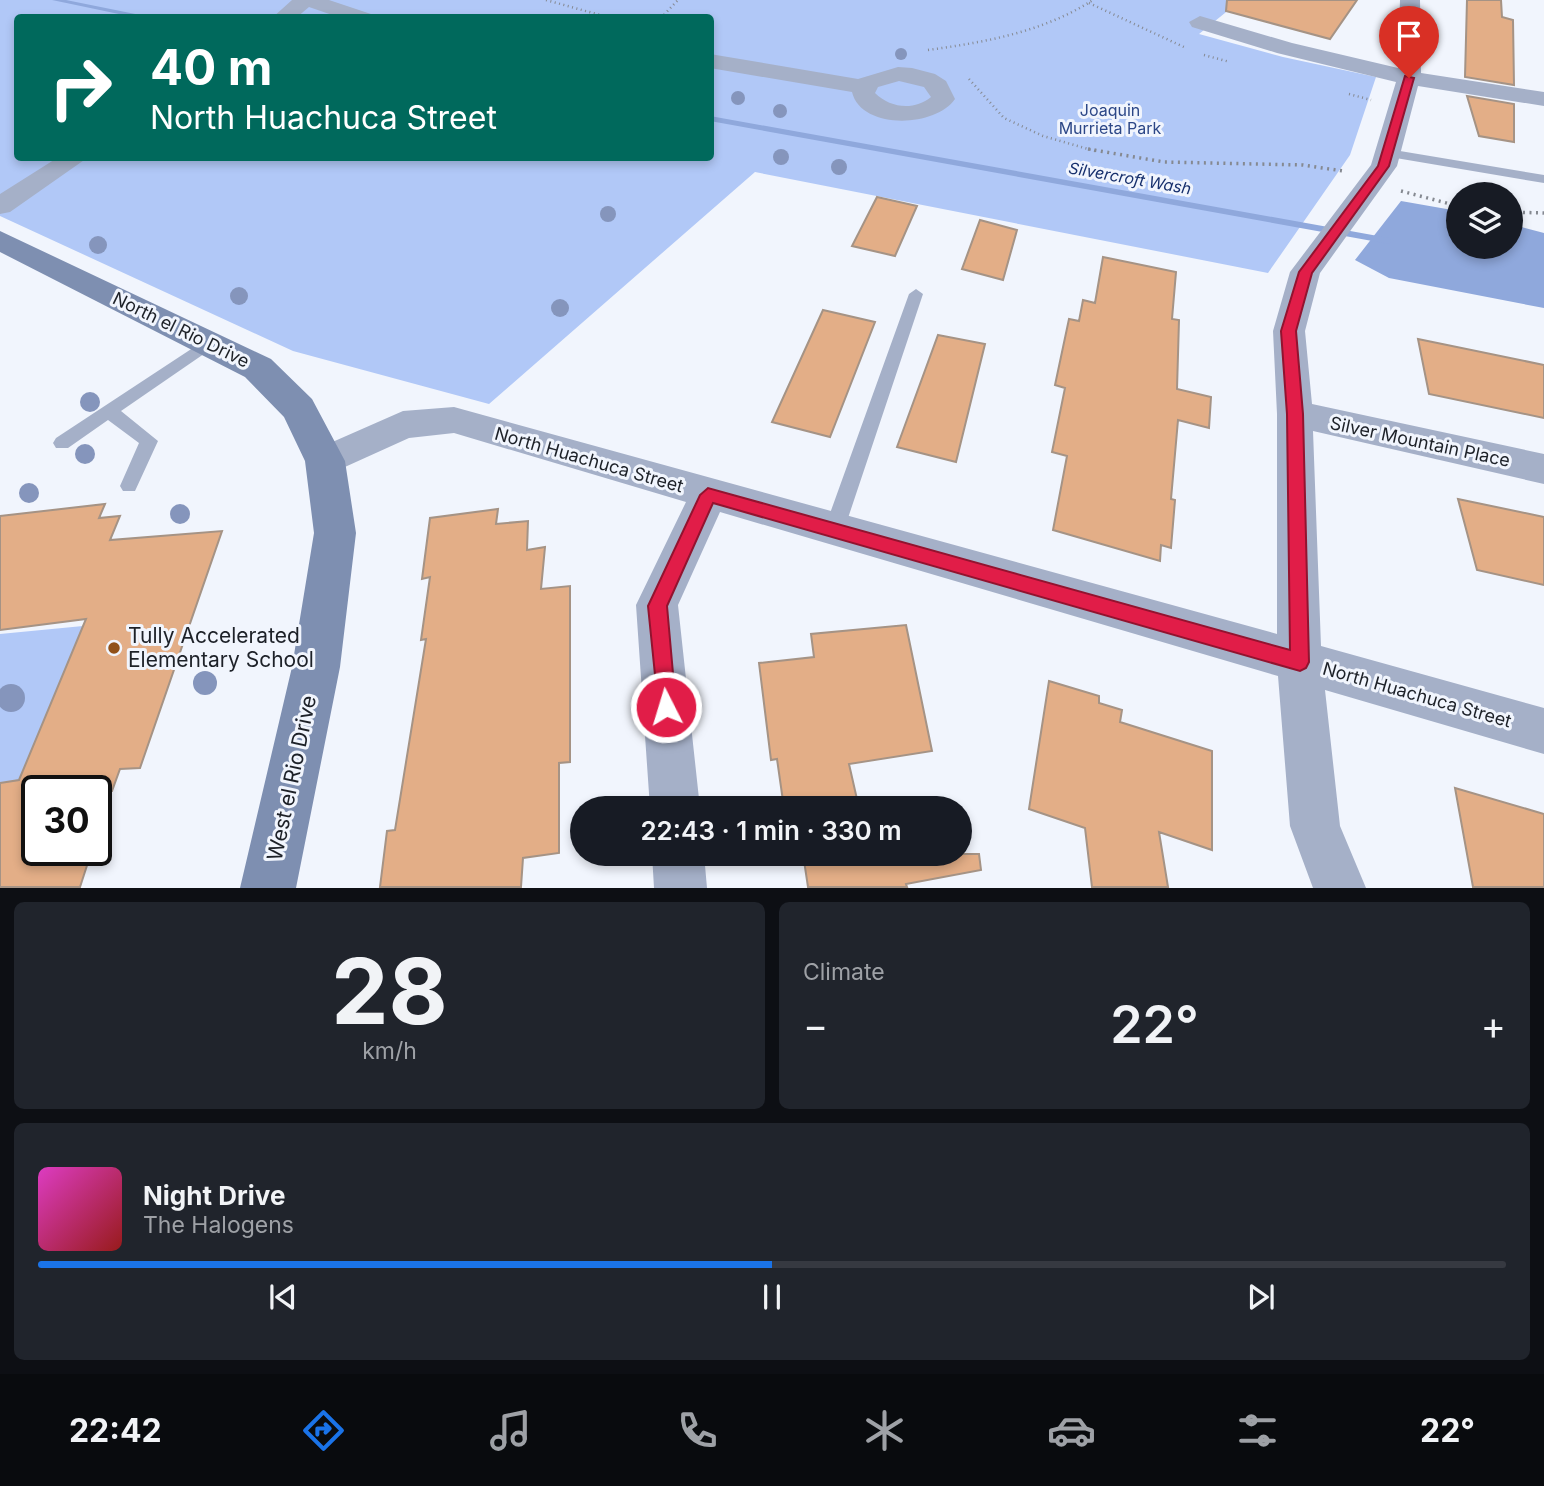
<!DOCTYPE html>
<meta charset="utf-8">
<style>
body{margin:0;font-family:Inter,sans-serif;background:#20242c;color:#f1f3f6;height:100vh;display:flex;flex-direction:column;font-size:26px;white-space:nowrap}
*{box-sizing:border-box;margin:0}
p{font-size:23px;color:#9ea1a6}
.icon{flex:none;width:38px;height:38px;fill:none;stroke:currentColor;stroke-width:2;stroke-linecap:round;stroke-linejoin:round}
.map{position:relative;height:888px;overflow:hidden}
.side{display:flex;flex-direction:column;gap:14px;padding:14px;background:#0d0f14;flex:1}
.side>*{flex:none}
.banner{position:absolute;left:14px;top:14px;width:700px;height:147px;border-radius:7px;box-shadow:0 4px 10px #0003;background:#00695c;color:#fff;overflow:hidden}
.buttons{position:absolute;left:1446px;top:182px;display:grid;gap:14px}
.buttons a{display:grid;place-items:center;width:77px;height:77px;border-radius:50%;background:#171b24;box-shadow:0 4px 10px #0003;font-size:35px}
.speed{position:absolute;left:21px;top:775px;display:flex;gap:14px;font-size:35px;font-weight:700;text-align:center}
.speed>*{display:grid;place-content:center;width:91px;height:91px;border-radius:50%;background:#171b24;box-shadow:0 4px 10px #0003;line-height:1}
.speed .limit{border:4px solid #111;border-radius:10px;background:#fff;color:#111}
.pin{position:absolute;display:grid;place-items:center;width:60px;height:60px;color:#fff;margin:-72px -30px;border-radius:50% 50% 50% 0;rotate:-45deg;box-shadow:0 0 7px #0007}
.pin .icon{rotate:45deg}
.me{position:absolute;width:77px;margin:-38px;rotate:355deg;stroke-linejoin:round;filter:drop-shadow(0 0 5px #0008)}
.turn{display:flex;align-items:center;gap:24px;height:147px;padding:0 21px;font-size:32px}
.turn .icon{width:91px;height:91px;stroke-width:2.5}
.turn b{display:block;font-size:49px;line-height:60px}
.big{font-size:52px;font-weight:600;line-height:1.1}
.side .tile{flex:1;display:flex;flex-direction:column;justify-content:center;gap:10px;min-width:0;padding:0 24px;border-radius:10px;background:#20242c}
.side .dial{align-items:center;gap:0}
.dial b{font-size:91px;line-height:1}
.song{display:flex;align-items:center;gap:21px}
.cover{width:84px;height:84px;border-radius:10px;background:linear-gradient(135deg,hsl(310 70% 55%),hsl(0 70% 35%))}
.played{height:7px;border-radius:4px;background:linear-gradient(90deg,#1a73e8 50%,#363941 50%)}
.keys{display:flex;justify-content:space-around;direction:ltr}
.heat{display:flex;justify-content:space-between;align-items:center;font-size:38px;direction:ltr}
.side .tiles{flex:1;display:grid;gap:14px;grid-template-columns:1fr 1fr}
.tile:last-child{grid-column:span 2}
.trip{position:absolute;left:570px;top:796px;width:402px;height:70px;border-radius:35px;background:#171b24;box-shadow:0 4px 10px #0003;font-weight:600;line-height:70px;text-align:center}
.dock{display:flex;height:112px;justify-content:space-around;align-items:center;background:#090b0e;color:#9ea1a6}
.dock .icon{width:49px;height:49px}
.dock .selected{color:#1a73e8}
.dock b{font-size:32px;color:#f1f3f6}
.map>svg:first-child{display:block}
</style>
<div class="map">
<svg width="1544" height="888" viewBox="0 0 1544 888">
<rect width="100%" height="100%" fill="#f1f5fd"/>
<path fill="#b1c8f7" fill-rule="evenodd" d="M0,0H1241L1199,34L1283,57L1376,77L1350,155L1268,273L755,172L489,404L293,351L0,216ZM18,18H710V158H18Z
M83,626L19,780L0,783V634Z"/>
<path fill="#8fa8dc" d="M1401,201L1458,211V247H1510V224L1544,233V308L1389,278L1355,260Z"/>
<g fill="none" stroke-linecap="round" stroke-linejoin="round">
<path fill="#8fa8dc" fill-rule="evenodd" d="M52,0H66L155,18H138Z
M710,116L1389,238L1394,241L1389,244L710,121Z"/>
</g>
<path fill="#e3ae87" stroke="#a59385" stroke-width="2" d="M1227,0H1357L1330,39L1226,11Z
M1467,0H1501L1502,17L1513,20L1514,85L1465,77Z
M1467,96L1514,104V142L1479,136Z
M877,197L917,206L895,256L852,246Z
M980,220L1017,230L1003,280L962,269Z
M1103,257L1176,272L1172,319L1179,320L1177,389L1211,397L1209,428L1178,420L1171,499L1175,500L1171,548L1161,545L1160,561L1053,530L1067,456L1052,452L1065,388L1055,385L1069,319L1079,321L1083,300L1095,303Z
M823,310L875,322L830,437L772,422Z
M938,335L985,344L956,462L897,447Z
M1418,339L1544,365V418L1429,394Z
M1458,499L1544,517V585L1477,570Z
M105,504L99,518L120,516L110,540L222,531L140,768L120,769L112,791H37V850H92L80,887H0V783L19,780L86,619L0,630V516Z
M498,509L496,524L528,521L527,550L545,547L541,589L570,586V762L559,763V853L523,858L521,887H380L387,831L395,830L426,639L421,640L430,577L422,579L430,518Z
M906,625L932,751L849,764L859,808H784L777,759L771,760L759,663L814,657L811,634Z
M1049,681L1099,696V703L1122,710L1120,722L1212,751V850L1159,832L1168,887H1092L1085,828L1029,809Z
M1455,788L1544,814V887H1473Z
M803,854H979L981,870L906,884L907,887H808Z"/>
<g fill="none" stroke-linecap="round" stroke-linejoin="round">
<path stroke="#858991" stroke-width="2.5" stroke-dasharray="1 3.5" stroke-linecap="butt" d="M546,0L600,15L596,18
M1089,3L1186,48
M661,18L678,0
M928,50C986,42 1043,32 1093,0
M1204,55L1230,62
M969,79L1004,118L1043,136L1095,151
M1349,94L1371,100"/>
<path stroke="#858991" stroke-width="3.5" stroke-dasharray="2 4.5" stroke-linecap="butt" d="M1088,149L1164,162L1303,165L1343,171
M1401,191L1458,206
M1510,212L1544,213"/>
<path fill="#a5b0c8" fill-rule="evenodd" d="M1388,149L1544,175V183L1384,156V150Z
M916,289L923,294L844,530L841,536L834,538L827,536L824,530L909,294Z
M208,338L214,339L216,343L214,347L121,411L158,441L135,491H123L120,486L139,443L108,420L68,448H56L53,443L56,438Z"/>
<path fill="#a5b0c8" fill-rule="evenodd" d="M292,0H329L371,14L374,18H341L309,7L296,18H272Z
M1400,0H1420L1421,73L1544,92V106L1418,86L1397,166L1320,273L1305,331L1312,404L1544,454V484L1313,431L1321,646L1544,708V754L1325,690L1340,826L1366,888H1313L1290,826L1278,676L720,512L678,605L700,808H650L636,605L686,502L454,433L409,438L325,476L312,471L306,461L312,451L403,411L454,407L1277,634V414L1273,331L1290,272L1371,165L1396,82L1277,53L1192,27L1189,22L1200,16L1292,43L1398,68Z
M710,54L858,79L898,67L912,68L935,74L946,81L955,99C935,128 861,130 852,92L710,68ZM899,81L924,87L931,97C914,111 890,108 875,93L878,87Z
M57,158H87L10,212L0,214V194Z
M652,854H704L707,888H654Z"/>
<path fill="#7e8fb1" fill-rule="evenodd" d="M0,231L271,359L312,399L345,461L356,533L340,667L296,888H240L292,667L314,533L305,461L284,417L245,377L0,252Z"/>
</g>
<g fill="#8595bc">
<circle cx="901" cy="54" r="6"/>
<circle cx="738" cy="98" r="7"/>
<circle cx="780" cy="111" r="7"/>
<circle cx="781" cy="157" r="8"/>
<circle cx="839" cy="167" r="8"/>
<circle cx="608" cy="214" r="8"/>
<circle cx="98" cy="245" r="9"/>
<circle cx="239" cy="296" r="9"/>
<circle cx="560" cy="308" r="9"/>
<circle cx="90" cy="402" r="10"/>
<circle cx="85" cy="454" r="10"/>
<circle cx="29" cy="493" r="10"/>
<circle cx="180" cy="514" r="10"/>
<circle cx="205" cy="683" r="12"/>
<circle cx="11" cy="698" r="14"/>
</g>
<path fill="#e11d48" stroke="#92132f" stroke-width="2" d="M1405,76L1414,78L1389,166L1312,273L1296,331L1303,414L1309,662L1306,668L1300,671L713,503L667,606L676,707L673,714L666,717L659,714L648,606L700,495L708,488L1290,650L1287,414L1281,331L1299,272L1378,166Z"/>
<circle fill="#915119" stroke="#f1f5fd" stroke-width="2.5" cx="114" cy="648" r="7"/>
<g text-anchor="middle" stroke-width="6" stroke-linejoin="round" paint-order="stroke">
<g font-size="16" fill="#2c4787" stroke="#f1f5fd">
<text x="1110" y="116">Joaquin<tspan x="1110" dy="18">Murrieta Park</tspan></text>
</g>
<g font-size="16" font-style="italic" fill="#17306d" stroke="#f1f5fd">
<text transform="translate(1130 178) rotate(10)" y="6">Silvercroft Wash</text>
</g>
<g font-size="18" fill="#1d2128" stroke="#f1f5fd">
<text transform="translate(181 330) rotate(26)" y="6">North el Rio Drive</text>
<text transform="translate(1420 442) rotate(12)" y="6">Silver Mountain Place</text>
<text transform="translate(589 460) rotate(16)" y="6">North Huachuca Street</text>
<text transform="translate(1417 695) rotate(16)" y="6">North Huachuca Street</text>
</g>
<g font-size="21" fill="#1d2128" stroke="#f1f5fd" text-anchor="start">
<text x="128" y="643">Tully Accelerated<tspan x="128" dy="24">Elementary School</tspan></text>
</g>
<g font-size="21" fill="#1d2128" stroke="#f1f5fd">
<text transform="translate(292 778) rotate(-78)" y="7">West el Rio Drive</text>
</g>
</g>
</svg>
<div class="buttons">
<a><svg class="icon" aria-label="layers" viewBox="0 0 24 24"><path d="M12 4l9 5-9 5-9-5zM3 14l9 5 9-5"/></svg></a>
</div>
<div class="speed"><div class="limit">30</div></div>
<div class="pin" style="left:1409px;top:78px;background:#d93025"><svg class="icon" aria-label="arrive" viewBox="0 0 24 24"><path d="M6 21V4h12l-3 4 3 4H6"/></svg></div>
<svg class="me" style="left:666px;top:707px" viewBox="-20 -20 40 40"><circle r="17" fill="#e11d48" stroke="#fff" stroke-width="3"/><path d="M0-11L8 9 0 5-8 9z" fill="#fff"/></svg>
<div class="trip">22:43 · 1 min · 330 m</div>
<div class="banner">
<div class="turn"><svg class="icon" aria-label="right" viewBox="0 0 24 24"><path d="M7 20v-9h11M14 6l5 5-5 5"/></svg><div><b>40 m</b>North Huachuca Street</div></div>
</div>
</div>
<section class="side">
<div class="tiles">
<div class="tile dial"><b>28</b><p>km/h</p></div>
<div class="tile"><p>Climate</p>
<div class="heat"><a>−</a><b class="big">22°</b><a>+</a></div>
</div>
<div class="tile">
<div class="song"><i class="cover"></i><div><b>Night Drive</b><p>The Halogens</p></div></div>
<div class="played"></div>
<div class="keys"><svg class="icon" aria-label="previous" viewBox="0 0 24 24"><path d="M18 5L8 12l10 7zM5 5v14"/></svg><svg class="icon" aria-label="pause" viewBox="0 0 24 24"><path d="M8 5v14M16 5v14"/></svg><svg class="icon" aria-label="next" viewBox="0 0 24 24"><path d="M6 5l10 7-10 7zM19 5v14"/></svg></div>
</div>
</div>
</section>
<nav class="dock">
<b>22:42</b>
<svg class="icon selected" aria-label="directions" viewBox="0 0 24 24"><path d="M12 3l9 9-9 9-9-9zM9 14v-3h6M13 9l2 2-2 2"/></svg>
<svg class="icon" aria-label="music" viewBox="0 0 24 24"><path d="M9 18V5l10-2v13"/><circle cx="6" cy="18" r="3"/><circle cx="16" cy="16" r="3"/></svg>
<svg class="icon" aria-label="phone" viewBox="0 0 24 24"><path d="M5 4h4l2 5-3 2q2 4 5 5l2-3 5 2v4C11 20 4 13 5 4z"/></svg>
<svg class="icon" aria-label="climate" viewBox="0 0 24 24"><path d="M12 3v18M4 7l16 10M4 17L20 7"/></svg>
<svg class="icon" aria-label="car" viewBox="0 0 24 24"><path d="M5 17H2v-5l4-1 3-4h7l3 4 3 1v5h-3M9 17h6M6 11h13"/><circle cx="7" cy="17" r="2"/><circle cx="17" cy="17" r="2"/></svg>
<svg class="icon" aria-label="filters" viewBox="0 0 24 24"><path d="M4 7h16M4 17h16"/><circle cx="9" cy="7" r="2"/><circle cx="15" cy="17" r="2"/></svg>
<b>22°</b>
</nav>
